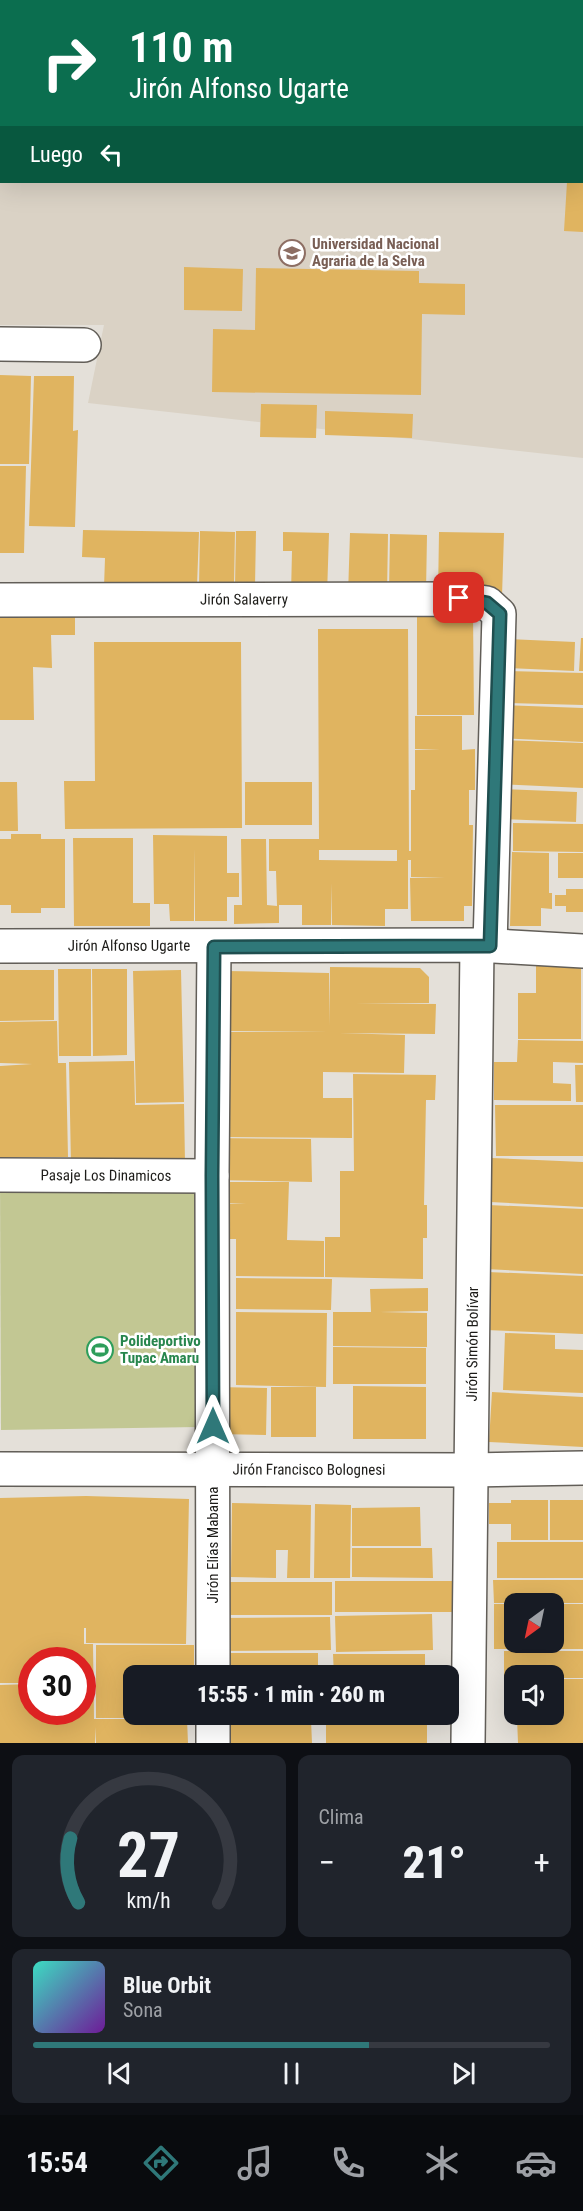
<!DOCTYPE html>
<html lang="es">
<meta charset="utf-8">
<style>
body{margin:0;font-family:"Roboto Condensed",sans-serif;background:#20242c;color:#f1f3f6;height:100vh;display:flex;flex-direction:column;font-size:22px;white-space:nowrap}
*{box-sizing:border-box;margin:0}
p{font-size:20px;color:#9ea1a6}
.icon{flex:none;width:33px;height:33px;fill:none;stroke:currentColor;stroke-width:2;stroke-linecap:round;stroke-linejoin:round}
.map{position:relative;height:1743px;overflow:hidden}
.details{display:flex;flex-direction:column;gap:12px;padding:12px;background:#0d0f14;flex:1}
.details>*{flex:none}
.guide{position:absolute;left:0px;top:0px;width:584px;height:183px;box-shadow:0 6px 24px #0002;background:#0b6e4f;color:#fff;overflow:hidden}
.needle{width:39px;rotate:213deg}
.buttons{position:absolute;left:504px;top:1593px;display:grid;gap:12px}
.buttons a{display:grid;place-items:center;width:60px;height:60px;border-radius:12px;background:#171b24;box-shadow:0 6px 24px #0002;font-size:30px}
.speed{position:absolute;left:18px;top:1647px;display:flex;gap:12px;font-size:30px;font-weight:700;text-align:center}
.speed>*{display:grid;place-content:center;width:78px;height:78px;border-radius:50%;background:#171b24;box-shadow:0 6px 24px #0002;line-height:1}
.speed .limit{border:9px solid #d22;background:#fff;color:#111}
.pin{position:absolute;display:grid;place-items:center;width:51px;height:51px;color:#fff;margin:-26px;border-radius:12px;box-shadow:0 3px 9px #0006}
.me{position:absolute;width:66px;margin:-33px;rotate:0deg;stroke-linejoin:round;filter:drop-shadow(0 0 4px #0008)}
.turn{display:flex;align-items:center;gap:21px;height:126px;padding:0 30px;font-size:27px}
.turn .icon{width:78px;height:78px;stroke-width:2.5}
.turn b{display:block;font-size:42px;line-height:51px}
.then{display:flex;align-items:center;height:57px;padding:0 30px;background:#0003;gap:12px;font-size:22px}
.big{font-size:45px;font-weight:800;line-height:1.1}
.details .tile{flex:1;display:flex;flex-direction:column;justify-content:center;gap:9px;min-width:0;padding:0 21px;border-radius:12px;background:#20242c}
.details .dial{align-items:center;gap:0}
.dial svg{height:156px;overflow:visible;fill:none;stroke:#363941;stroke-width:7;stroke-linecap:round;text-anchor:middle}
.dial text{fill:#f1f3f6;stroke:none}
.song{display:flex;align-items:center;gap:18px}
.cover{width:72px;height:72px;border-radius:9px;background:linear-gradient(135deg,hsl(170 70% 55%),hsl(280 70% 35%))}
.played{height:6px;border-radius:3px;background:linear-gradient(90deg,#2f7879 65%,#363941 65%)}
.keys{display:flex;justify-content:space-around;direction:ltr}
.heat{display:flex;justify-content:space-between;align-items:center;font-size:33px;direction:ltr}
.details .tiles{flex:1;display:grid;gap:12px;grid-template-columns:1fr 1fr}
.tile:last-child{grid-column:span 2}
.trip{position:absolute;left:123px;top:1665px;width:336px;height:60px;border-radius:12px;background:#171b24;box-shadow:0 6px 24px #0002;font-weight:800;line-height:60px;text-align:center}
.dock{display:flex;height:96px;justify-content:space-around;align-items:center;background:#090b0e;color:#9ea1a6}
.dock .icon{width:42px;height:42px}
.dock .selected{color:#2f7879}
.dock b{font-size:27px;color:#f1f3f6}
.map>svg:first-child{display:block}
</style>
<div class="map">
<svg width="583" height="1743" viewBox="0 0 583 1743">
<rect width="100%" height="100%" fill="#e4e0d9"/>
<path fill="#dad2c5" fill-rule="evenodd" d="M0,0H583V458L88,403L104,325H0ZM2,2H582V182H2Z"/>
<path fill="#c2c793" d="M199,1175V1427L1,1430L0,1176Z"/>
<path fill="#e0b460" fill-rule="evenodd" d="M567,182H583V232L564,231Z
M184,267L243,269L242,311L184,310Z
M256,268L419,271V283L465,284V315L422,314L421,395L212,392L213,329L255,330Z
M0,375L31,376L29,464H0Z
M34,376H74L73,431L78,430L75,527L29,526Z
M261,404L317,405L316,438L260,437Z
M325,411L413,414L412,438L325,435Z
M0,466H26L24,553H0Z
M83,530L199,532L197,586L104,587L105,558L82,557Z
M200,531L235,532L234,586H199Z
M236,531H256L255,586H235Z
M283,532L329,533L327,595L291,594L292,551H283Z
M439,532L504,533L502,596L438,595Z
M350,533L388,534L387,596L348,595Z
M390,534L427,535L426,592L389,591Z
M417,612L473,613L474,715H417Z
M0,615H75V635H51L52,668L33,667L34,720H0Z
M318,629H408L409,851H411V790H415V750H440L415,749V716H462V750L475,749V790H469V825H473L472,906H464V921H411L410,878L445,877H411V860H408V909H385V926L332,925V883L331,925H302V905H279V923L234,924V905H242L241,839H266L267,905L277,906L276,871H269V839H319ZM319,850H397V861L319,860Z
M581,638H583V671H579Z
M508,639L575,642L574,671L507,668Z
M94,642H241L242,828L65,829L64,781H95Z
M508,671L583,673V705L507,703Z
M500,705L583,708V742L498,738Z
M498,740L583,743V788L496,784Z
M0,782H17L18,831H0Z
M245,782H312V825H245Z
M503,789L577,792L576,822L502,819Z
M513,823L583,824V852L513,851Z
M11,834H41V839H65V908H41V913H11V905H0V839H11Z
M153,835L227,836V873H239V897H227V921H195V848L194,921H170L169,904H154Z
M73,838H133V903H150V926H74Z
M512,852L549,853V893H552V909L541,908V926H510Z
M558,853H583V878H558Z
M566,889H583V912H566V906H555V895H566Z
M536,962H581V1039H518V993H536Z
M330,967L420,968L429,977V1003H356L436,1004L435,1034L339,1033L405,1035L404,1073L323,1072V1098H352V1138L224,1137L228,1032H329L226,1031V971L329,973V1026Z
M58,969H91V1056H59Z
M92,969H127V1055L93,1056Z
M0,970H54V1020L0,1021Z
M181,970L184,1102L136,1103L133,971Z
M57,1021L58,1063H66L68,1157H0V1066L32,1064L0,1063V1022Z
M518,1040L583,1041V1063L553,1062V1083L571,1084V1101L494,1100V1062H517Z
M134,1061L135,1105L184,1104L185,1163L71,1165L69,1062Z
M575,1065H583V1102H576Z
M353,1074L436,1075L435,1100H426L424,1205H427V1238H423V1279L325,1277V1237H340V1171H354Z
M495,1105H583V1156H496Z
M213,1138L311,1139L312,1182L213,1180Z
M492,1158L583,1162V1207L490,1202Z
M223,1182H289L287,1240L324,1241V1277L236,1276V1239H223V1204L246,1203H223Z
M488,1205L583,1209V1274L485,1269Z
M488,1272L583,1276V1334L486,1330Z
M236,1278L332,1279L331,1310L236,1309Z
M428,1288V1311L380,1312L427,1313V1347L333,1346V1312H371L370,1289Z
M236,1312L327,1313L326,1387L236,1385Z
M505,1333L555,1335V1349L583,1350V1393L503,1390Z
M333,1347L426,1348V1384H333Z
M353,1386L426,1387V1439H353Z
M215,1387L267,1388L266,1435L215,1434Z
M271,1387H316V1437H271Z
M492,1392L583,1397V1447L489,1442Z
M86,1496L189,1499L186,1644L86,1643V1628H84V1644H93L94,1719H187L188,1743H96L95,1727V1743H0V1685L32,1684V1712H82V1660H32V1683H0V1498Z
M511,1500H548V1540H511V1524H489V1503H511Z
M550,1500H583V1540H550Z
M232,1503L311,1505L310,1578H287L288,1550H276V1578L231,1577Z
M315,1504L351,1505L350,1578H314Z
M420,1507L421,1546H352V1508Z
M497,1542H583V1578H497Z
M352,1548H432L433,1578L352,1577Z
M493,1580H583V1603H494Z
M335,1581H452V1612H335Z
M216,1582H332V1615H217Z
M494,1604H514V1642H554V1604H583V1649H494Z
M432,1614L433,1650L336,1652L335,1616Z
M330,1617L331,1650L214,1651V1618Z
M96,1645H194V1676H134V1714H191V1718H96Z
M504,1651H583V1678H554V1676H514V1678H504Z
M215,1653H318V1676H215Z
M333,1654H425V1676H334Z
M506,1679H514V1714H554V1679H583V1743H518L517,1718H506Z
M215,1714H322V1720H311L312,1743H217L216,1722L291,1720L215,1719Z
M427,1716V1743H326V1717Z"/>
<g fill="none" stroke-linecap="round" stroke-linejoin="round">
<defs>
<g id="minor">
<path d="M0,344L84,345"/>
<path id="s1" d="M0,600L459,599L487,603L499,614L490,946"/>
<path id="s2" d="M0,946L477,945L583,951"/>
<path id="s3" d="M0,1175L212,1176"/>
<path id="s4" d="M0,1469L471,1470L583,1468"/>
<path d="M213,1676L212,1176L214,947"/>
<path d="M213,1743V1714"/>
<path id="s5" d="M468,1743L477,945"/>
</g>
</defs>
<use href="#minor" stroke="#625e58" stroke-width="36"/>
<use href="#minor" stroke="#fff" stroke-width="33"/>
</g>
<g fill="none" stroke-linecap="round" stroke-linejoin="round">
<defs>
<path id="route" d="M213,1426L212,1176L214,947L490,946L500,614L487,603L459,598"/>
</defs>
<use href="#route" stroke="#1f4e4f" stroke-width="15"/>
<use href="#route" stroke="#2f7879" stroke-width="10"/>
</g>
<defs>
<symbol id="university-ring" viewBox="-11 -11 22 22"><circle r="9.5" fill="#fff" stroke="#8d6e63" stroke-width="1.5"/><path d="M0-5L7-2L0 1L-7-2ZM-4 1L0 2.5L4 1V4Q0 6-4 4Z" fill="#8d6e63"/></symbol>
<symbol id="stadium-ring" viewBox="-11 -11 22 22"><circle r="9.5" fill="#fff" stroke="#2e9e5b" stroke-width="1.5"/><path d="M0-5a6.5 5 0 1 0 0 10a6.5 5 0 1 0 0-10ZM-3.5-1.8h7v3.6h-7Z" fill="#2e9e5b"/></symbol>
</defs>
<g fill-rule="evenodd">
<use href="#university-ring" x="277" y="238" width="30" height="30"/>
<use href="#stadium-ring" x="85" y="1335" width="30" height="30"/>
</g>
<g text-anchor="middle" stroke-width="5" stroke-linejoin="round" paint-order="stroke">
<g font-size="15" font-weight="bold" fill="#785e54" stroke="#fff" text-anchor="start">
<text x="312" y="249">Universidad Nacional<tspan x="312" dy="17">Agraria de la Selva</tspan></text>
</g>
<g font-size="15" fill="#1d1c19" stroke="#fff">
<text dy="5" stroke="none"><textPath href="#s1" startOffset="244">Jirón Salaverry</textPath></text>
<text dy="5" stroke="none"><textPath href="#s2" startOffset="129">Jirón Alfonso Ugarte</textPath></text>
<text dy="5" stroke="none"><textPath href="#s3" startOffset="106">Pasaje Los Dinamicos</textPath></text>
<text dy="5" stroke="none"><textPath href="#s5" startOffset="399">Jirón Simón Bolívar</textPath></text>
<text dy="5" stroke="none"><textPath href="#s4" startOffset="309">Jirón Francisco Bolognesi</textPath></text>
<text transform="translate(213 1545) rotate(-90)" y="5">Jirón Elías Mabama</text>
</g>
<g font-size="15" font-weight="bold" fill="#27864d" stroke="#fff" text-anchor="start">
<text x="120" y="1346">Polideportivo<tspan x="120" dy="17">Tupac Amaru</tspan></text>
</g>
</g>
</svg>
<div class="buttons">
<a><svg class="needle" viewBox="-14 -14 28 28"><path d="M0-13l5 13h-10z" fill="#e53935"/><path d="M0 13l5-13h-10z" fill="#9ea1a6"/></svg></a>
<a><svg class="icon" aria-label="sound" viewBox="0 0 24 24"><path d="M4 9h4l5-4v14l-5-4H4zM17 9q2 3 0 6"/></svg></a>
</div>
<div class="speed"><div class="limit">30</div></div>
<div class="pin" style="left:459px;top:598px;background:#d93025"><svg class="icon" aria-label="arrive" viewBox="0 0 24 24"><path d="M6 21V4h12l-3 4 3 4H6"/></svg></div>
<svg class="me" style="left:213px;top:1426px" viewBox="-20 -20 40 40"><path d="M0-17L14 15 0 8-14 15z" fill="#2f7879" stroke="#fff" stroke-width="4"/></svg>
<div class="trip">15:55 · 1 min · 260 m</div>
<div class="guide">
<div class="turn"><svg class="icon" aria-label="right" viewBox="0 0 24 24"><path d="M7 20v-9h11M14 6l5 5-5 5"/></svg><div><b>110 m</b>Jirón Alfonso Ugarte</div></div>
<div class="then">Luego<svg class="icon" aria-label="left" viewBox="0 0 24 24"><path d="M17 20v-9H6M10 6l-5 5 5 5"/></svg></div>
</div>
</div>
<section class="details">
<div class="tiles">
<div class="tile dial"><svg viewBox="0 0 100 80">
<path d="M14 69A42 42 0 1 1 86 69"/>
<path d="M14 69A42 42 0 0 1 10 36" stroke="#2f7879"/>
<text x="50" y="56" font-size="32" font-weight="700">27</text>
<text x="50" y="72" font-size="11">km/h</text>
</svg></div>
<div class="tile"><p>Clima</p>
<div class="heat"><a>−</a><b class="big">21°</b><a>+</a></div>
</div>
<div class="tile">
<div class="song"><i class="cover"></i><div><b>Blue Orbit</b><p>Sona</p></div></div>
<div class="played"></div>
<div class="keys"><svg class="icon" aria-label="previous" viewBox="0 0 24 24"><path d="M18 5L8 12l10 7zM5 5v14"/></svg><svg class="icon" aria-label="pause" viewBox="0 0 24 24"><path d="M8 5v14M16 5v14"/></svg><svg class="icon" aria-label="next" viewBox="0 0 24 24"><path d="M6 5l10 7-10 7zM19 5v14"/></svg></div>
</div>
</div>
</section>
<nav class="dock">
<b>15:54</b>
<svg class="icon selected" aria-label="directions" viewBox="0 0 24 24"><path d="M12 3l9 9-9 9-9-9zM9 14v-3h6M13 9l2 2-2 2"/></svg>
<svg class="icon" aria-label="music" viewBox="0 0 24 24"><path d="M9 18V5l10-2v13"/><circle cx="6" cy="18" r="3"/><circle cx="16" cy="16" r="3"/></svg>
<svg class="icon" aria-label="phone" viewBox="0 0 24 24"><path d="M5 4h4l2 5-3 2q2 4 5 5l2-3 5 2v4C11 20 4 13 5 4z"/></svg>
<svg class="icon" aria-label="climate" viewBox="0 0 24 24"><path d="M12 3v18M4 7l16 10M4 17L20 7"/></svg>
<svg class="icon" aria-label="car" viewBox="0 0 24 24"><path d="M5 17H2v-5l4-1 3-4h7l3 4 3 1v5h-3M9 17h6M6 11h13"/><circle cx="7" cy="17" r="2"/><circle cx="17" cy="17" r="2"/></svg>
</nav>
